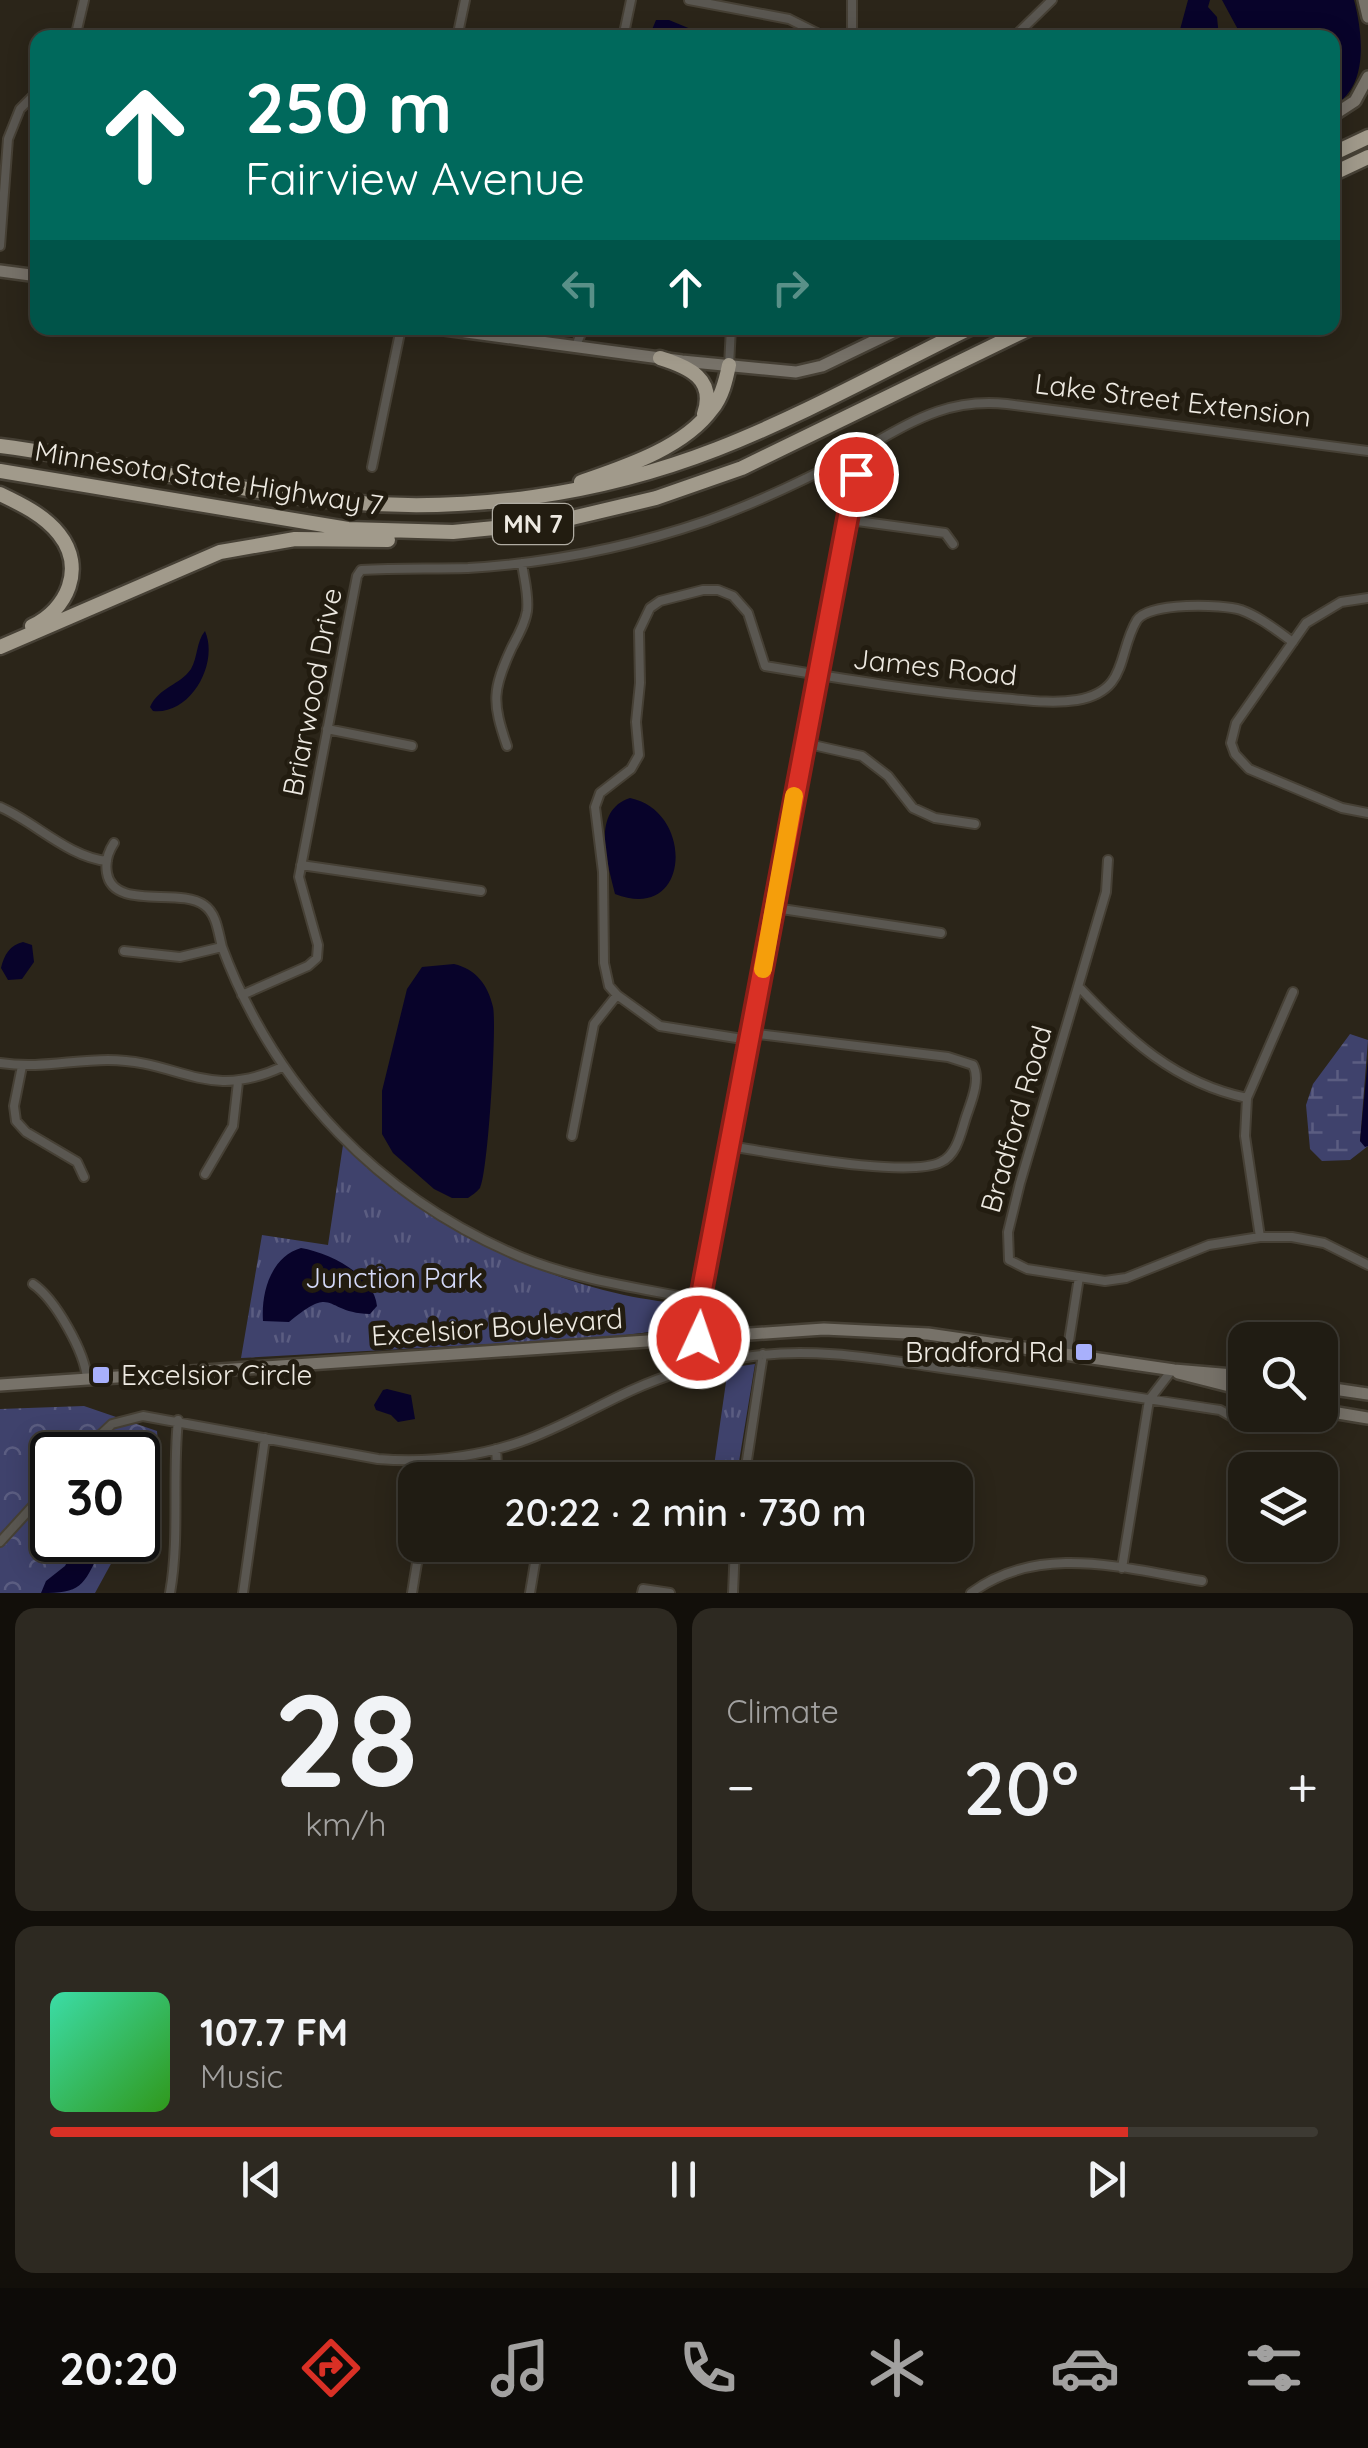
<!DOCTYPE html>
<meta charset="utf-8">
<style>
body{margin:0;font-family:Quicksand,sans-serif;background:#2d2921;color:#f1f3f6;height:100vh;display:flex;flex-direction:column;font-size:38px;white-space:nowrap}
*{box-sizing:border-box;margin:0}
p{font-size:32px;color:#a2a1a0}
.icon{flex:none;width:55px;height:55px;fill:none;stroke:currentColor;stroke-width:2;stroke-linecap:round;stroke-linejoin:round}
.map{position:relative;height:1593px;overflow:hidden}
.panel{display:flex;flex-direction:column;gap:15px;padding:15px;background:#120f0a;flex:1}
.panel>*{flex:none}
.banner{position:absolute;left:30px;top:30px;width:1310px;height:305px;border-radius:20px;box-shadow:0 5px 25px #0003,0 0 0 2px #3d3a33;background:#00695c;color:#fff;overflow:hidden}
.buttons{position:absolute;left:1228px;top:1322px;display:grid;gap:20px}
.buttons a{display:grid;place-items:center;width:110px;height:110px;border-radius:20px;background:#201c13;box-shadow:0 5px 25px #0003,0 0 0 2px #3d3a33;font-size:50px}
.speed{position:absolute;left:30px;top:1432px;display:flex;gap:20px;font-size:50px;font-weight:700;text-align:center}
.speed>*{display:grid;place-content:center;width:130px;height:130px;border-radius:50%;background:#201c13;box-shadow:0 5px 25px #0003,0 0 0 2px #3d3a33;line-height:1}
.speed .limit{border:5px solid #111;border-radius:15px;background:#fff;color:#111}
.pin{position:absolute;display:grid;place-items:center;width:85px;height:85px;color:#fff;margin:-42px;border:5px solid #fff;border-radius:50%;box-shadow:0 2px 10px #0007}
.me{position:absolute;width:110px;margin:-55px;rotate:3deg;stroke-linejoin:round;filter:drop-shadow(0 0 8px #0008)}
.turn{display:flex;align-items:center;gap:35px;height:210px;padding:0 50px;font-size:45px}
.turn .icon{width:130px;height:130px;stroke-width:2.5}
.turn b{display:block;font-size:70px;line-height:85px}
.lanes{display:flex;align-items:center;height:95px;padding:0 50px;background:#0003;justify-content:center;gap:50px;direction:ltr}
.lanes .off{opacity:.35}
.big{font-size:75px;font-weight:600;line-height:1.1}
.panel .tile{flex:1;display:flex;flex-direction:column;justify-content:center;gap:15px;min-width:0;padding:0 35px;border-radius:20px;background:#2d2921}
.panel .dial{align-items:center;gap:0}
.dial b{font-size:130px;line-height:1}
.song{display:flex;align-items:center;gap:30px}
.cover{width:120px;height:120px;border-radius:15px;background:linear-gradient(135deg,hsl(160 70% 55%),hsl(110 70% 35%))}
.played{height:10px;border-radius:5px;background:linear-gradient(90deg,#d93025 85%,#3d3a33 85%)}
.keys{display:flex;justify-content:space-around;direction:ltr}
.heat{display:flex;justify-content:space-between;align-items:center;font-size:55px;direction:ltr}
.panel .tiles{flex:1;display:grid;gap:15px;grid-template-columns:1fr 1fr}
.tile:last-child{grid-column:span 2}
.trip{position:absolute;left:398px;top:1462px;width:575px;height:100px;border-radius:20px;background:#201c13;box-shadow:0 5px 25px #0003,0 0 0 2px #3d3a33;font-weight:600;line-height:100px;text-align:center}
.dock{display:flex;height:160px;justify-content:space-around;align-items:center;background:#0d0b08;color:#a2a1a0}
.dock .icon{width:70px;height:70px}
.dock .selected{color:#d93025}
.dock b{font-size:45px;color:#f1f3f6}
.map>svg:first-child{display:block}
</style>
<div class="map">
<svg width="1368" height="1593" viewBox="0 0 1368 1593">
<defs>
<pattern id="grass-tufts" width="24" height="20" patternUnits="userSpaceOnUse" patternTransform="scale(2.5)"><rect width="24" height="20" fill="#3f426c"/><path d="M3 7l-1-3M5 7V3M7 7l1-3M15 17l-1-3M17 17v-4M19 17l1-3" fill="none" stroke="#5b5d81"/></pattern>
<pattern id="forest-crowns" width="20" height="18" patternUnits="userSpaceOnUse" patternTransform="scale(2.5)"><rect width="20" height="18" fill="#3f426c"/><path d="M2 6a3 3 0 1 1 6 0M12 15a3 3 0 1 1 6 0" fill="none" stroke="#5b5d81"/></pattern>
<pattern id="wetland-marsh" width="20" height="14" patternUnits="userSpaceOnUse" patternTransform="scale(2.5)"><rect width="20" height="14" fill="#3f426c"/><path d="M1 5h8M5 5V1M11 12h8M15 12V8" fill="none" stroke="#5b5d81"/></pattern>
</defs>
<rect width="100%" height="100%" fill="#2b2519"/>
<path fill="url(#grass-tufts)" d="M343,1145C419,1216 521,1273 624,1295C646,1300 669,1302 692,1306L688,1327L602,1338L241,1358L262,1235L328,1245Z
M755,1364L736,1480H712L728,1368Z"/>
<path fill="url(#forest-crowns)" d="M84,1406L157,1431L159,1456L138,1508V1455H52V1540H124L95,1593H0V1409Z"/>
<path fill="url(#wetland-marsh)" d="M1350,1034L1368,1040L1360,1141L1368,1146L1350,1160L1322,1161L1310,1149L1306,1105L1313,1084Z"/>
<path fill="#08032a" d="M1188,0H1210L1208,7L1217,17L1219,37H1178Z
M1222,0H1354C1362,30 1368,78 1342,100L1333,97L1332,38L1242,37Z
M656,20H669L698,32L700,37H649Z
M205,631C219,663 191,715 153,711L150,707C159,687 180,685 191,669C198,657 196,642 205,631Z
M630,798C695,811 691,924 615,894C608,864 590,811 630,798Z
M23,942L32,945L34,962L22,979L8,980L1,968C4,955 10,945 23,942Z
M454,964C476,969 488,985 493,1007C497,1025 488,1174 480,1188C477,1192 472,1195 468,1198H452L434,1189L393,1153L382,1134V1091L407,989L422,967Z
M1368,1058V1146L1365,1147L1360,1141Z
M301,1248C330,1253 374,1275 377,1306L370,1314C323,1313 336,1283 289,1322L263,1321C261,1292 271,1257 301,1248Z
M387,1389L411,1395L415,1419L398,1422L391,1415L376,1410L374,1405L383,1390Z
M96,1541L100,1551C83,1587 81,1593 41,1593L46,1581L65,1566L78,1542Z"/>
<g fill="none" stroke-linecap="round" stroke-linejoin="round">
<defs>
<path id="street" d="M689,0L789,19L827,38
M75,38L84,0
M457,38L465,0
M623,38L631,0
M852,38V0
M1013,38L1052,0
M0,246L8,139L20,109L38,91
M576,346L583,328
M729,365L731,328
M372,467L401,328
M850,520L945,533L953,544
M1368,598L1341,602L1306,623L1236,723L1231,743L1235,754L1249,769L1342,808L1368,813
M327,729L412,746
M804,743L862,756L888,776L913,808L935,818L975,824
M507,746C492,702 492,690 512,647C518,636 525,624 527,611C529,595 524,579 522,563
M0,807C35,822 68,857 107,861
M114,843C108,852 105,862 107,873C113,911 180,887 204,905C217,914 218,932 222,947
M1108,860L1106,892L1020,1183L1008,1232L1009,1260L1027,1269L1105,1281L1126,1278L1209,1245L1260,1237H1292L1324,1243L1368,1265
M301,865L481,891
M775,908L941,933
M124,951L180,957L222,947C275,1089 380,1198 521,1257C577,1280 640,1288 699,1300
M1079,987C1128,1039 1175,1083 1247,1098
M242,995L308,966L317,958L318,945L299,877L357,576L361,570C397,568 432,569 468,568C549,563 630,547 706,521C756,503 805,480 852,455C906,426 943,397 1007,404L1368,451
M749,1040L660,1026L617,995L609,986L604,963L603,872L595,807L600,793L631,769L639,755L636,722L640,683L639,631L650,608L660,601L703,590H718L733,596L748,613L765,666C843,679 921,692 1000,698C1025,700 1052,704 1077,700C1129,691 1117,653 1137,620C1149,602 1222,604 1241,610C1260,617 1276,630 1293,642
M0,1063C40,1069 70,1060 108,1060C179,1060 207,1102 282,1067
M22,1066L14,1106L16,1121L26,1132L77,1162L84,1177
M572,1136L594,1024L617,995
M728,1146C771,1152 908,1179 941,1162C957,1155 961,1132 966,1117C971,1102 981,1080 973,1065L948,1057L750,1033
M205,1174L233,1126L238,1082
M1260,1237L1245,1136L1247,1098L1293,992
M33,1284C55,1299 85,1352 87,1379
M1067,1354L1079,1277
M704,1364L699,1338V1300C742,1094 777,886 816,679C826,623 864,506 852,455
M496,1449L498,1480
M79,1455L112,1424L143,1416L378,1459C427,1463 473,1458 520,1442C558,1429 593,1408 630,1391C667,1374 706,1363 746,1357C809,1347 873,1358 935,1367C1030,1380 1125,1396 1220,1410L1234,1418
M430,1480L432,1461
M744,1480L763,1354
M0,1542L52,1485
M1122,1568L1149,1400L1172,1370
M170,1593C180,1536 172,1478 178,1420
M243,1593L265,1438
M412,1593L420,1545
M530,1593L538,1545
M642,1593L643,1589L670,1593
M733,1593L735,1545
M971,1593C1040,1542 1125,1569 1202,1581"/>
<path id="secondary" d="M1364,0L1368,17
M1332,116L1355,101L1368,77
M0,271L38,276
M437,328L682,361L796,372L822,366L901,328
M1178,1373L1245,1390
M0,1385L824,1329L928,1334L1174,1370L1245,1376
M1320,1387L1368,1394
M1320,1410L1368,1418"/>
<path id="highway" d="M1332,154L1368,137
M1332,174L1368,157
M660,358C689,367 716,379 704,414
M0,446C115,461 229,491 344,502C470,513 599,495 717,449C804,415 886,369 970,328
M0,471L348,529L453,532L555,522L656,498L742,468L1030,328
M581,482C624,467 684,448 712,409C722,397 726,380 729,365
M0,494C21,504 44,515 59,534C86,568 67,610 32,626
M0,647L220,552L295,539L388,540"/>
</defs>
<use href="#street" stroke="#464035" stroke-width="12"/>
<use href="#secondary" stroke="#464035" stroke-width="16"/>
<use href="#highway" stroke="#464035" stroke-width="19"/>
<use href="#street" stroke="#5a5751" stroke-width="8"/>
<use href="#secondary" stroke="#777269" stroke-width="11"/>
<use href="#highway" stroke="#a19a8b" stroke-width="14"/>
</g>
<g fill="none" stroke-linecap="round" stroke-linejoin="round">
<defs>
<path id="route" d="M699,1338L700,1300L856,474"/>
</defs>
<use href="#route" stroke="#8d1f18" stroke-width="25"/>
<use href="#route" stroke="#d93025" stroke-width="18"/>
<path stroke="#f59e0b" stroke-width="18" d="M763,969L794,796"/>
</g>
<g fill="#a8b0fc" stroke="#221c10" stroke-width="4">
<rect x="1074" y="1342" width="20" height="20" rx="5"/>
<rect x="91" y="1365" width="20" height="20" rx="5"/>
</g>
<g text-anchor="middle" stroke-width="10" stroke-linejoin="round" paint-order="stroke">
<rect fill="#221c10" stroke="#b0aca2" stroke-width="2.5" x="493" y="504" width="80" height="40" rx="8"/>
<g font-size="25" font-weight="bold" fill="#ede9e1">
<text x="533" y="533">MN 7</text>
</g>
<g font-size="28" fill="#ede9e1" stroke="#221c10">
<text transform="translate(1173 400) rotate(7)" y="10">Lake Street Extension</text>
<text transform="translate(209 478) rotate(9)" y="10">Minnesota State Highway 7</text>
<text transform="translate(935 667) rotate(6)" y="10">James Road</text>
<text transform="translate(312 692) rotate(-79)" y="10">Briarwood Drive</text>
<text transform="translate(1016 1119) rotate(-74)" y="10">Bradford Road</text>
<text transform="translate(497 1327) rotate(-4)" y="10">Excelsior Boulevard</text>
</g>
<g font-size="28" fill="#d4d9f8" stroke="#221c10">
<text x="394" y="1288">Junction Park</text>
</g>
<g font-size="28" fill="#ede9e1" stroke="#221c10" text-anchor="end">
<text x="1064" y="1362">Bradford Rd</text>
<text x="121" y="1385" text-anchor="start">Excelsior Circle</text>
</g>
</g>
</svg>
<div class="buttons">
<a><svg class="icon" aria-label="search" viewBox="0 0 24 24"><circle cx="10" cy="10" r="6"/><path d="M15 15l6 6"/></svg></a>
<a><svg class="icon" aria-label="layers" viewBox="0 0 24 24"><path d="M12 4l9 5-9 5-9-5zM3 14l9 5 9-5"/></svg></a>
</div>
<div class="speed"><div class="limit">30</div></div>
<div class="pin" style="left:856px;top:474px;background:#d93025"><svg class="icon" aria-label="arrive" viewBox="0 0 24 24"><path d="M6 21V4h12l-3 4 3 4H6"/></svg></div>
<svg class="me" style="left:699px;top:1338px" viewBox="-20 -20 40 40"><circle r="17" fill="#d93025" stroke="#fff" stroke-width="3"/><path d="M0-11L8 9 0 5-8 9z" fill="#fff"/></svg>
<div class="trip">20:22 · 2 min · 730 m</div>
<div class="banner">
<div class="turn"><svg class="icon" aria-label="ahead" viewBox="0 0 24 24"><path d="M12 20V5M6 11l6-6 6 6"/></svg><div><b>250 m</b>Fairview Avenue</div></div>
<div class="lanes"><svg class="icon off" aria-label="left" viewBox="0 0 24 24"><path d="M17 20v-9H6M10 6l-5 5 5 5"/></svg><svg class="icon" aria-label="ahead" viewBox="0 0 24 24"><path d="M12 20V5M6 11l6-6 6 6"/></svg><svg class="icon off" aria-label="right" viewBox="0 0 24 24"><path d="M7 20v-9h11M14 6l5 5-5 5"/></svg></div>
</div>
</div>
<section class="panel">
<div class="tiles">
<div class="tile dial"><b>28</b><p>km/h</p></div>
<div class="tile"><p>Climate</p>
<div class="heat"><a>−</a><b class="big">20°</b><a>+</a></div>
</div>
<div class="tile">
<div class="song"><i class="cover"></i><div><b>107.7 FM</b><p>Music</p></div></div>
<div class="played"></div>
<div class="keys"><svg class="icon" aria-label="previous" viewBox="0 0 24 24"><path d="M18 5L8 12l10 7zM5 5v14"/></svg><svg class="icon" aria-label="pause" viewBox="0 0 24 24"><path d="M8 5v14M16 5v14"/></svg><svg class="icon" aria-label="next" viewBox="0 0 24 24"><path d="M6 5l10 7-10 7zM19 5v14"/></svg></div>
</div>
</div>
</section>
<nav class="dock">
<b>20:20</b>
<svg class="icon selected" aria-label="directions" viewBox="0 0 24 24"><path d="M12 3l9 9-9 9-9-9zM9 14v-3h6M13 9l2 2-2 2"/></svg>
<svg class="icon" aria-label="music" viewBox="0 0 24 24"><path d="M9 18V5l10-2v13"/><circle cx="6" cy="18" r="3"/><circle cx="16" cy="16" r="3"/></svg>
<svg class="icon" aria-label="phone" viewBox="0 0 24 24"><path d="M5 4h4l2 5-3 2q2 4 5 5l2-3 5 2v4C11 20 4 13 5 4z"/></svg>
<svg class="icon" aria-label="climate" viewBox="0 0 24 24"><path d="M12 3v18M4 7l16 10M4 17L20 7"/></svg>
<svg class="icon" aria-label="car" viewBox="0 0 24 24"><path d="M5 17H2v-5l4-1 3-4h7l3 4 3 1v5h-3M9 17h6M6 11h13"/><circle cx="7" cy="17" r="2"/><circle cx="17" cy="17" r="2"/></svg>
<svg class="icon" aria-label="filters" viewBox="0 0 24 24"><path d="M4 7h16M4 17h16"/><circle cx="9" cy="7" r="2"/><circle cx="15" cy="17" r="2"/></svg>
</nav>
